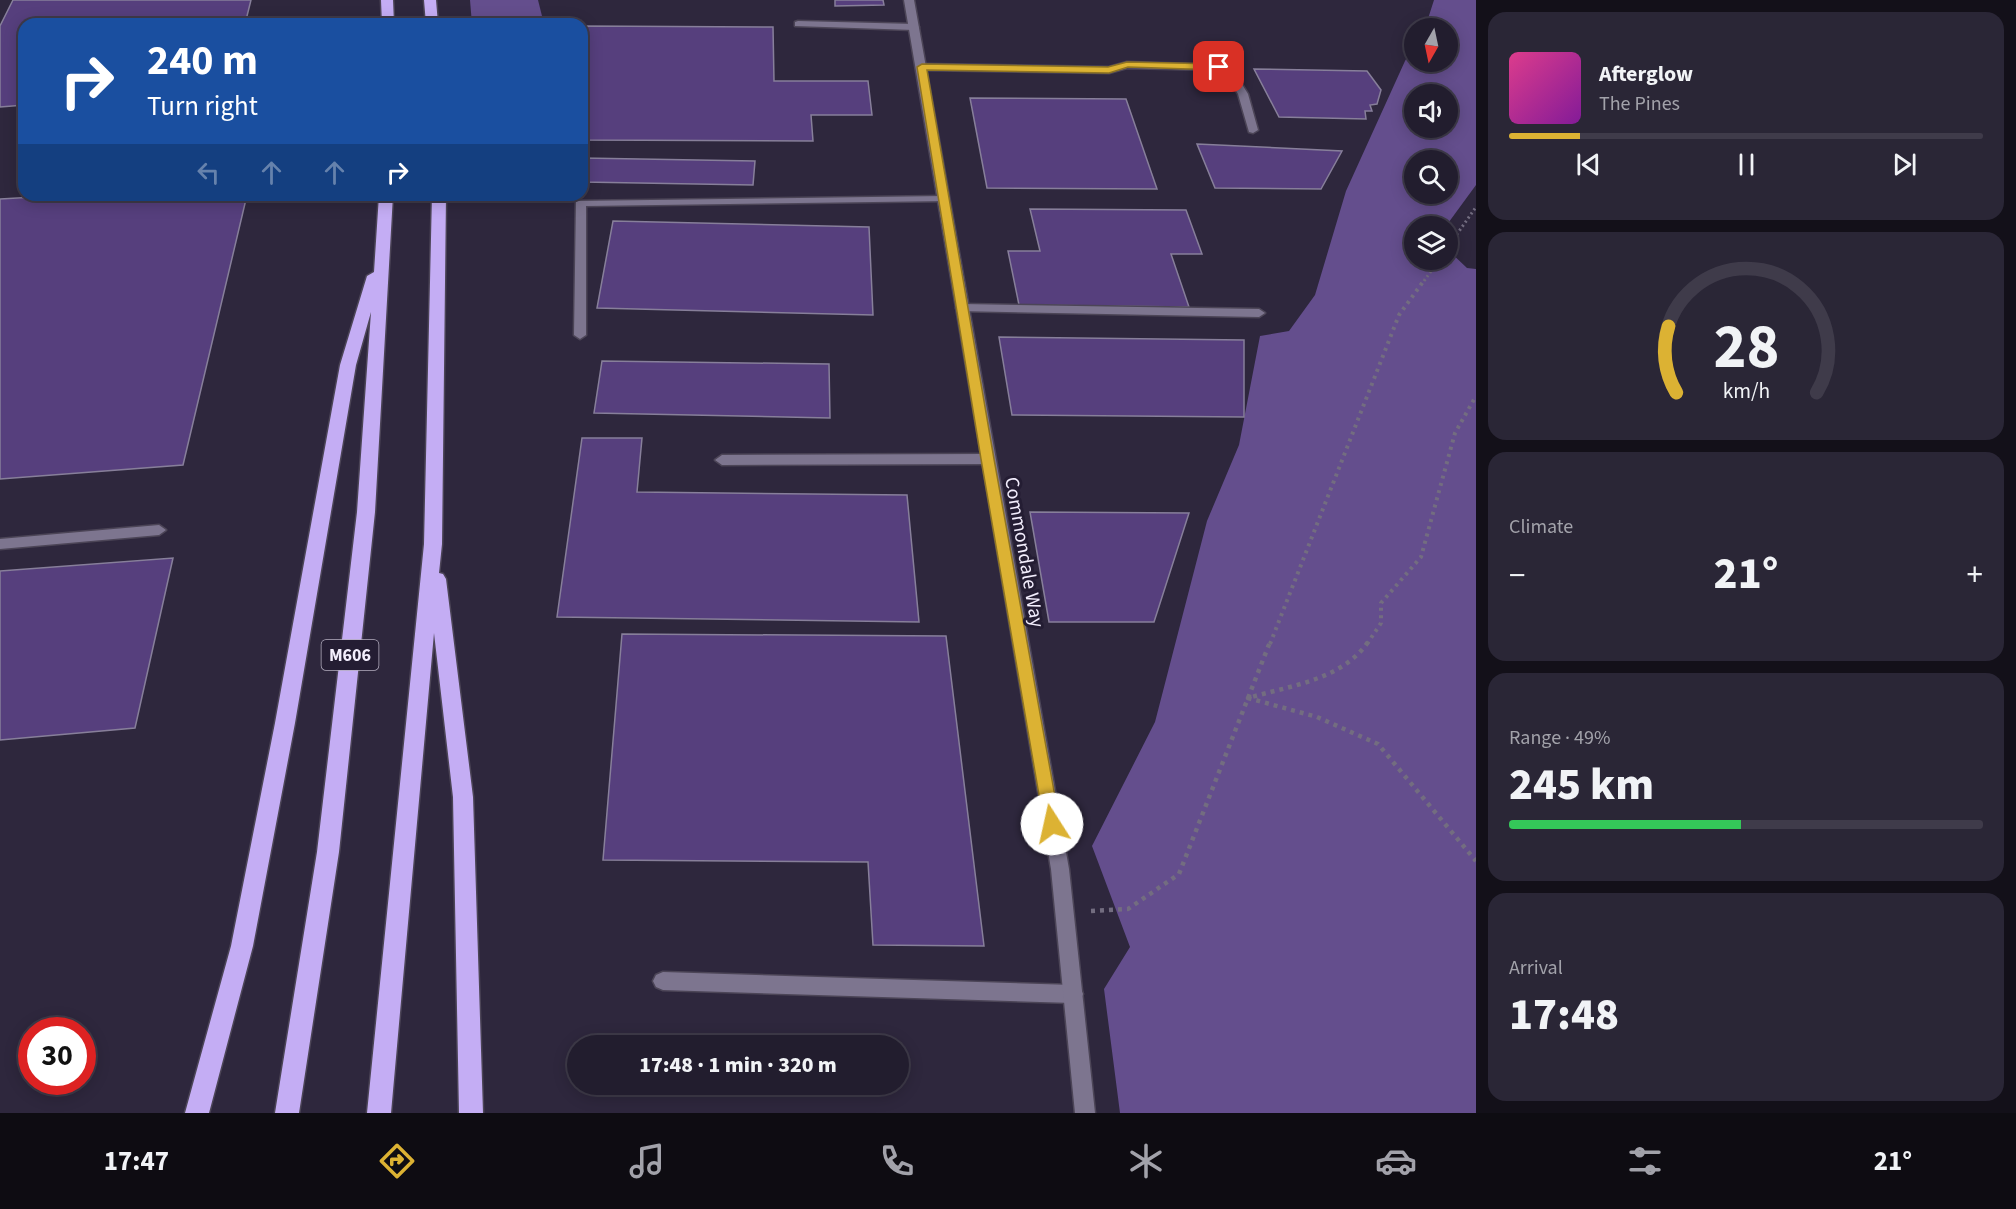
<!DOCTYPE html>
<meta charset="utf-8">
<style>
body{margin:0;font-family:"Source Sans 3",sans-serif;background:#2a2636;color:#f1f3f6;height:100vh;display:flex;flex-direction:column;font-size:22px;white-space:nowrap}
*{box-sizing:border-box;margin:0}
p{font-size:20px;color:#a2a2aa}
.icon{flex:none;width:33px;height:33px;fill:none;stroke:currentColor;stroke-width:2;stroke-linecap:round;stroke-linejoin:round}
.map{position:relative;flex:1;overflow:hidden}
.panel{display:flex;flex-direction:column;gap:12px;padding:12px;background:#131019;width:540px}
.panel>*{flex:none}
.top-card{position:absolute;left:18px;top:18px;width:570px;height:183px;border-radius:18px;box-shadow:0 3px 15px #0003,0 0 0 2px #3f3b4a;background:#1a4fa0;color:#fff;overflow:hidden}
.needle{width:39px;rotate:189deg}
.fabs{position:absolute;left:1404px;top:18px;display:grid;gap:12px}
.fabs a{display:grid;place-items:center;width:54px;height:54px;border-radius:50%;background:#221d2e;box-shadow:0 3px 15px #0003,0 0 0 2px #3f3b4a;font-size:30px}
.speed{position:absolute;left:18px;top:1017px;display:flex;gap:12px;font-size:30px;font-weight:700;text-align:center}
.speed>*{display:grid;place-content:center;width:78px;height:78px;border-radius:50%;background:#221d2e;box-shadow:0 3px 15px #0003,0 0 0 2px #3f3b4a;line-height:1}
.speed .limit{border:9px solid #d22;background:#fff;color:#111}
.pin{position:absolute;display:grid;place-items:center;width:51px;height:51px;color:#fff;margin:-26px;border-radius:12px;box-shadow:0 3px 9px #0006}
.me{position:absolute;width:66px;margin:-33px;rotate:350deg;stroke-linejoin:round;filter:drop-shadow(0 0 4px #0008)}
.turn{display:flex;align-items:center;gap:21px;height:126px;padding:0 30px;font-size:27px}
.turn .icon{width:78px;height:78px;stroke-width:2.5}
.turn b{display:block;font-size:42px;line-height:51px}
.lanes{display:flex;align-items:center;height:57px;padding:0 30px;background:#0003;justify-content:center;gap:30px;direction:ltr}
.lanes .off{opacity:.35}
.big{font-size:45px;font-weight:800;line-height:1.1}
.panel .card{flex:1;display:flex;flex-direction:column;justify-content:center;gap:9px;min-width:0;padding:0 21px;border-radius:18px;background:#2a2636}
.panel .dial{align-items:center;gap:0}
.dial svg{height:156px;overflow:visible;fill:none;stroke:#3f3b4a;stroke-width:7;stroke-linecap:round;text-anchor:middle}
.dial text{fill:#f1f3f6;stroke:none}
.song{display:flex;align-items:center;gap:18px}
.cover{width:72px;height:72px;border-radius:9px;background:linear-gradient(135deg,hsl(330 70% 55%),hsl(290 70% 35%))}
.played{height:6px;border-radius:3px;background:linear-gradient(90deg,#dcb233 15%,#3f3b4a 15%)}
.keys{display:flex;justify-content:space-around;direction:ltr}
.heat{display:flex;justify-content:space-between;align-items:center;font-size:33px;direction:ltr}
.charge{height:9px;border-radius:4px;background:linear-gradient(90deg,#34c759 49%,#3f3b4a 0)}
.trip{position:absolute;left:567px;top:1035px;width:342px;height:60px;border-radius:30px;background:#221d2e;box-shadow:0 3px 15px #0003,0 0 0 2px #3f3b4a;font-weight:800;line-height:60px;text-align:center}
.menu{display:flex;height:96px;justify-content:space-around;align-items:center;background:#0e0c12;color:#a2a2aa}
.menu .icon{width:42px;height:42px}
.menu .current{color:#dcb233}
.menu b{font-size:27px;color:#f1f3f6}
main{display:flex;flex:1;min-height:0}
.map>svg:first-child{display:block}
</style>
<main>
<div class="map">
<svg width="1476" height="1113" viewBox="0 0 1476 1113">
<rect width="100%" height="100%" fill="#2e273d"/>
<path fill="#644e8d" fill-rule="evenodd" d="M470,0H538L544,24H472Z
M1434,0H1476V185L1446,226H1414V260H1448V250L1467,268L1476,269V1113H1120L1104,989L1130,947L1092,846L1155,722L1207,521L1239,445L1260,336L1289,331L1315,295L1346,191L1405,61L1414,45V62H1448V28H1425ZM1414,94H1448V128H1414ZM1414,160H1448V194H1414Z"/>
<path fill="#563f7d" stroke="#877f9a" stroke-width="1.5" d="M13,0H251L245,24H24V105L0,107V26Z
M835,0H883L884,5L835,6Z
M582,26L773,27L774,81H868L872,115H811L813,141L582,140V111L586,85H582Z
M1254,69L1367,71L1381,90L1377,104L1370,105L1372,111H1365L1366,119L1279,117Z
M970,98L1126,99L1157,189L987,188Z
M1197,144L1342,151L1321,189L1215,188Z
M582,158L755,161L753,185L582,182Z
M69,195H247L183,465L0,479V199Z
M1030,209L1186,210L1202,254H1171L1189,307L1019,305L1008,251H1040Z
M613,221L869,227L873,315L597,308Z
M999,337L1244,340V417L1012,415Z
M602,361L829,364L830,418L594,413Z
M582,438H642L637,492L907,495L919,622L557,617Z
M1030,512L1189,513L1154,622H1049Z
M173,558L135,728L0,740V571Z
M622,634L946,636L984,946L873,945L868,862L603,860Z"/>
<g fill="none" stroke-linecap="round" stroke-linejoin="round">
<defs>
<path id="lane" d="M798,21L914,24L919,27L914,30L795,26V22Z
M1127,62L1223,65L1237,76L1248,94L1258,130L1253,133L1249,132L1238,94L1230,81L1217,70L1127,68L1109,73L922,70L917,67L922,64L1109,67Z
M944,196L948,197V201L586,206V335L580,339L574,335L576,201Z
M962,304L1259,309L1265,313L1259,317L958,311L956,308Z
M987,454L994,459L987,464L722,465L715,460L722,455Z
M159,525L166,530L159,535L0,549V539Z
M663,972L1073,985L1080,987L1083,994L1080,1001L1073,1003L663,990L656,987L653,981L656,975Z"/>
<path id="street" d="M904,0H914L1069,869L1095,1113H1075L1051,869Z"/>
<path id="highway" d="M381,0H393L394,24H382Z
M424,0H436L438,24H426Z
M379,195H393L375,512L339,852L299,1113H275L317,852L357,512L371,312L356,365L295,723L253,946L209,1113H185L231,946L275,723L340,365L367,276L374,272Z
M432,195H446L442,544L439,573L443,574L446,579L473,797L483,1113H459L453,797L434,633L391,1113H367L424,544Z"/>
</defs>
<use href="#lane" stroke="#4c4557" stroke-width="3"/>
<use href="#street" stroke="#4c4557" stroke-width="3"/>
<use href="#highway" stroke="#4c4557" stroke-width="3"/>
<path stroke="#736d80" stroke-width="3" stroke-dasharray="2 3" stroke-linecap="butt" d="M1448,247L1476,207
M1424,281L1439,260"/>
<path stroke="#736d80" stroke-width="4" stroke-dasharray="3 4.5" stroke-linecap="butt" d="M1270,644L1399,315L1425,279
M1367,644L1381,623V603L1421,557L1455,433L1476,396"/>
<path stroke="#736d80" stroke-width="4.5" stroke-dasharray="4 5" stroke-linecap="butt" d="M1368,642C1342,680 1289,686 1248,698L1317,717L1378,744L1476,861
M1091,911L1128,909L1179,874L1270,642"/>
<use href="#lane" fill="#7d758f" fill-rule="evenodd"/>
<use href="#street" fill="#7d758f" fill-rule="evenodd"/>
<use href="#highway" fill="#c4adf4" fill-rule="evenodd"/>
</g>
<path fill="#dcb233" stroke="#8f7421" stroke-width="1.5" d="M1127,62L1219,64L1224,67L1219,70L1128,67L1109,73L927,70L994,459L1060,824L1057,829L1052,831L1046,829L1044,824L981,459L917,67L922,64L1108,67Z"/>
<g text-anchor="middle" stroke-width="6" stroke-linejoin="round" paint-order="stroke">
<rect fill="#241d33" stroke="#b5afc0" stroke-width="1.5" x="321.5" y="640" width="57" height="30" rx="4.5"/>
<g font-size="18" font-weight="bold" fill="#f3eefd">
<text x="350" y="661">M606</text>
</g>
<g font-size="20" fill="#f3eefd" stroke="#241d33">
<text transform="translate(1025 552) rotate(80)" y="7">Commondale Way</text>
</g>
</g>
</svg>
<div class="fabs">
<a><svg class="needle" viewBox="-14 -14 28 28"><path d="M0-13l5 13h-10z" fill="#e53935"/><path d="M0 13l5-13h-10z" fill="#a2a2aa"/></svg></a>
<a><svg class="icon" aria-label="sound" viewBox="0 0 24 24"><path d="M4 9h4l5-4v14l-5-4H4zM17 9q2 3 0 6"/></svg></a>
<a><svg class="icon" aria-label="search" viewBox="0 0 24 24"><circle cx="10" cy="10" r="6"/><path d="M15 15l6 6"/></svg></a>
<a><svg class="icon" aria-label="layers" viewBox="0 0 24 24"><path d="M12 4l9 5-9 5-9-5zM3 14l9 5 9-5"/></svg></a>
</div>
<div class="speed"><div class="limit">30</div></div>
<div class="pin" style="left:1219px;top:67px;background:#d93025"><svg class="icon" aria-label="arrive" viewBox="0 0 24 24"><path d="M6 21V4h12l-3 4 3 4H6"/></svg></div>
<svg class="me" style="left:1052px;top:824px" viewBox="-20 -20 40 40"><circle r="19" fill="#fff"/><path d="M0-13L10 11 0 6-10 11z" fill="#dcb233"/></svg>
<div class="trip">17:48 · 1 min · 320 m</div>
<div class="top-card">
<div class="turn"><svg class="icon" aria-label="right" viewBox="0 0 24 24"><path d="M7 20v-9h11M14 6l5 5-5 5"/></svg><div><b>240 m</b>Turn right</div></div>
<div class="lanes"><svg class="icon off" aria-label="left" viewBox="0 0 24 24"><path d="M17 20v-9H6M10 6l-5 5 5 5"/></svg><svg class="icon off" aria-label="ahead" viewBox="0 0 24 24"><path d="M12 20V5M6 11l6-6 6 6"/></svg><svg class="icon off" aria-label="ahead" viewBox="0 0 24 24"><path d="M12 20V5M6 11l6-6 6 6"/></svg><svg class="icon" aria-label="right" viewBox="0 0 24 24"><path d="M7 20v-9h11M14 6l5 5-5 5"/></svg></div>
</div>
</div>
<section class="panel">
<div class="card">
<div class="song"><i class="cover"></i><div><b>Afterglow</b><p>The Pines</p></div></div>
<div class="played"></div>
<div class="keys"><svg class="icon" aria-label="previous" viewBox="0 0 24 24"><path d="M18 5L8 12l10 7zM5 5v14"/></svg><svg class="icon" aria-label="pause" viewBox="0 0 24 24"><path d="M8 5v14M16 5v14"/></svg><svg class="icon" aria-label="next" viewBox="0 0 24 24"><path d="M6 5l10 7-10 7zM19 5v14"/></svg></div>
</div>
<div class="card dial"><svg viewBox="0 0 100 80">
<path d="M14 69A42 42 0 1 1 86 69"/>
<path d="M14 69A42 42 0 0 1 10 35" stroke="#dcb233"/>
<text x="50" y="56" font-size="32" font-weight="700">28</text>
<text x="50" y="72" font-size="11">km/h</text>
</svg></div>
<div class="card"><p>Climate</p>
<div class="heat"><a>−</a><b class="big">21°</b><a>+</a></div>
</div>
<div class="card"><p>Range · 49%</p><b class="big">245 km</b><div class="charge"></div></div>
<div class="card"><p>Arrival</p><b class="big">17:48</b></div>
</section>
</main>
<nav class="menu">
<b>17:47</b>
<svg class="icon current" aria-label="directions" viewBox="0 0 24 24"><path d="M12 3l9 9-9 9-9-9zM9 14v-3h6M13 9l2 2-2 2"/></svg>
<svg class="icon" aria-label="music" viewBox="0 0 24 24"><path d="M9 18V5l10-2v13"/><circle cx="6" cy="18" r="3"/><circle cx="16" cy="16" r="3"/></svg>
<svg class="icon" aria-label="phone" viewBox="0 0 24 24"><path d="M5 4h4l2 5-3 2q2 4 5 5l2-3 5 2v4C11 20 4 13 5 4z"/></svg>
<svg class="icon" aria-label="climate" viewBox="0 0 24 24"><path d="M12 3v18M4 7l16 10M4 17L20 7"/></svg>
<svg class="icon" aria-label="car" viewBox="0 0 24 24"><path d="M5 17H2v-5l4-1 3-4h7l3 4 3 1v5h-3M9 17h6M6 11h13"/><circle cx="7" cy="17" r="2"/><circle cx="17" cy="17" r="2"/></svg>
<svg class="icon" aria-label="filters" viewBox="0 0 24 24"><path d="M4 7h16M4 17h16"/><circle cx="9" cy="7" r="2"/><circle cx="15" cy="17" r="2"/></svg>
<b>21°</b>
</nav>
